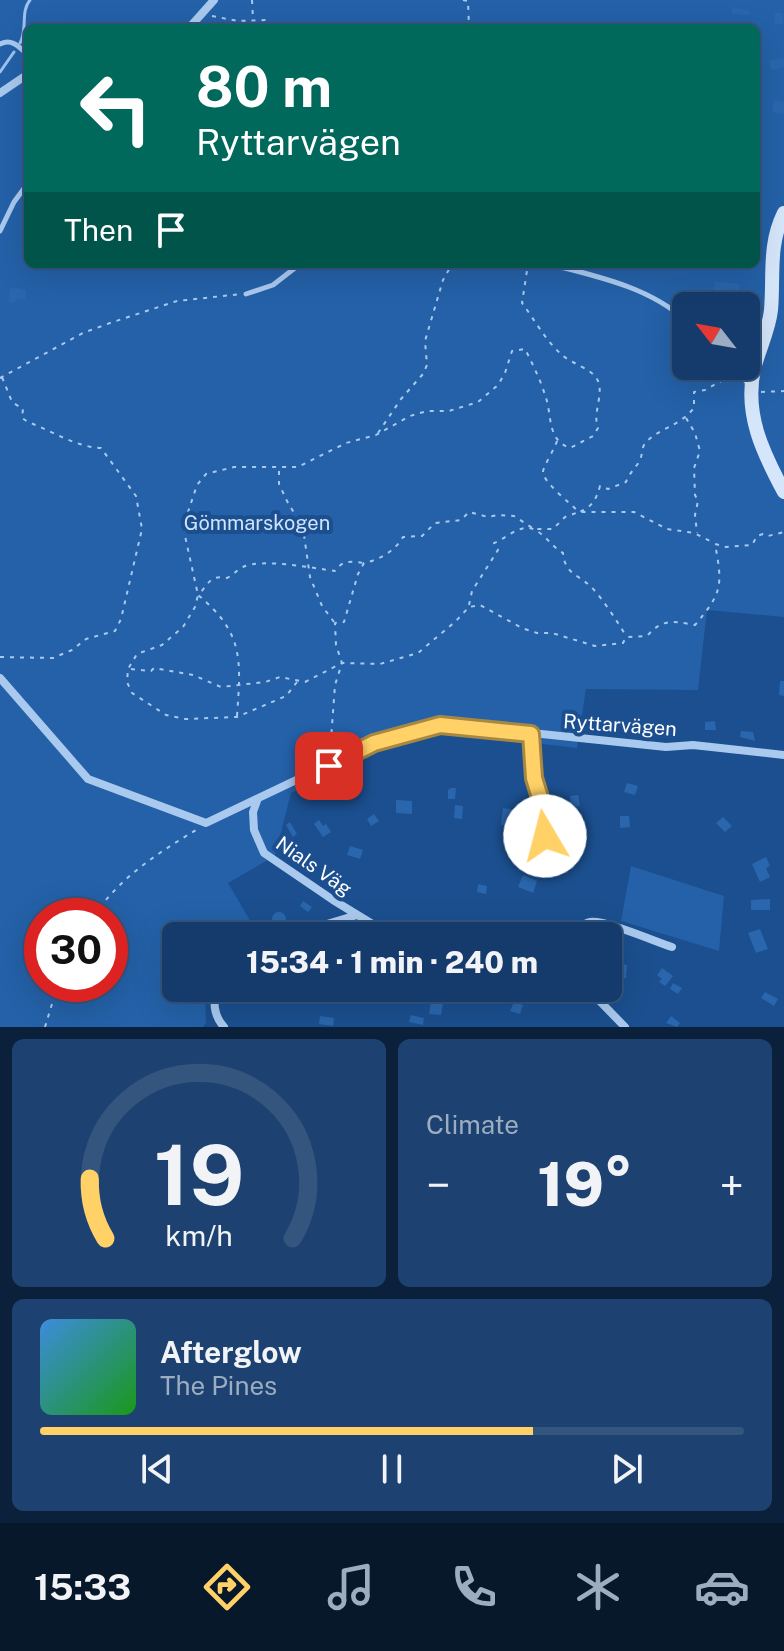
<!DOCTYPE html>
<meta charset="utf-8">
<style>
body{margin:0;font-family:"Public Sans",sans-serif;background:#1d4271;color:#f1f3f6;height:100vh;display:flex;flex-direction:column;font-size:30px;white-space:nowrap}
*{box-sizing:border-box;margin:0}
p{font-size:26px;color:#9dadc1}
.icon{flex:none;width:44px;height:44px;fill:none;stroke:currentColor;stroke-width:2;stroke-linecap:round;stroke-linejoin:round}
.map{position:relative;height:1027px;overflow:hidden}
.drawer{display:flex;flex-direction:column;gap:12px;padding:12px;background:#0b203b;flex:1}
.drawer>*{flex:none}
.guide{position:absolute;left:24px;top:24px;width:736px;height:244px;border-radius:12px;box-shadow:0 8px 32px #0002,0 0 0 2px #33557e;background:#00695c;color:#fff;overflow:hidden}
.needle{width:52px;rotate:301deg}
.fabs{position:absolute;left:672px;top:292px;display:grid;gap:16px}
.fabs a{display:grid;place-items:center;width:88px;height:88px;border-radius:12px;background:#143b6b;box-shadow:0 8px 32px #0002,0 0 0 2px #33557e;font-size:40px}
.speed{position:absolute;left:24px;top:898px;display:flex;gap:16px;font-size:40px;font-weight:700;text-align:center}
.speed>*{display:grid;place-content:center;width:104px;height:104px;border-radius:50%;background:#143b6b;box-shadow:0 8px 32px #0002,0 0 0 2px #33557e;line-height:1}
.speed .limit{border:12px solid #d22;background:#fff;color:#111}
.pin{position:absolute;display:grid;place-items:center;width:68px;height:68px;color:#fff;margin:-34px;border-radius:16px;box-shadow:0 4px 12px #0006}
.me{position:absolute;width:88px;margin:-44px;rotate:352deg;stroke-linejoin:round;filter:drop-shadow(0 0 6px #0008)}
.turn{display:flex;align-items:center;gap:28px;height:168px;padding:0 40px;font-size:36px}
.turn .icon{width:104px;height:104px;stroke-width:2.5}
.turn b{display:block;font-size:56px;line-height:68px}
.then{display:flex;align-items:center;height:76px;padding:0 40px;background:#0003;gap:16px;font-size:30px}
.big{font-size:60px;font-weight:800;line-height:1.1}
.drawer .tile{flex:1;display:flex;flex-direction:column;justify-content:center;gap:12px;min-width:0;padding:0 28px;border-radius:12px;background:#1d4271}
.drawer .dial{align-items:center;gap:0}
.dial svg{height:208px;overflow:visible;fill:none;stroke:#33557e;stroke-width:7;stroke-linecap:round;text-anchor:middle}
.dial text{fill:#f1f3f6;stroke:none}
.song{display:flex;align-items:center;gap:24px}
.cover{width:96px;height:96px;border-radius:12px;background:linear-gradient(135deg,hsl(210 70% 55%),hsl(120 70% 35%))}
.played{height:8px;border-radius:4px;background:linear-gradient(90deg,#ffd166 70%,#33557e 70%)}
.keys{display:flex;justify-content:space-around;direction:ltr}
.heat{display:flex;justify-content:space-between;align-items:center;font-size:44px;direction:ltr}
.drawer .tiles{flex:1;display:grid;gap:12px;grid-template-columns:1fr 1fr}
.tile:last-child{grid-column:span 2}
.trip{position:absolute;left:162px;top:922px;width:460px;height:80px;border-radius:12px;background:#143b6b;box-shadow:0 8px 32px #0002,0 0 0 2px #33557e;font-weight:800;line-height:80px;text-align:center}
.dock{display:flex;height:128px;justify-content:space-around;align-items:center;background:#08182b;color:#9dadc1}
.dock .icon{width:56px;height:56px}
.dock .active{color:#ffd166}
.dock b{font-size:36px;color:#f1f3f6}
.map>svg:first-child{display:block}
</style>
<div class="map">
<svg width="784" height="1027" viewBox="0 0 784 1027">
<rect width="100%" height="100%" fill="#1b4f8f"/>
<path fill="#2461a8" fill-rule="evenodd" d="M0,0H784V617L707,610L698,690L586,689L577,748L437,732L373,752L291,793L275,856L228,883L259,936H176V988H210L205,993L206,1023L203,1027H0ZM28,28H756V264H28ZM686,306H746V366H686ZM42,916H110V984H42Z
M631,866L724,896L719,951L621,921Z"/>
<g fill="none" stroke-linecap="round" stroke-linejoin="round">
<path stroke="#9cc4f0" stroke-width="3" d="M20,43C28,29 20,12 30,0
M0,72L14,52"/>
</g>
<path fill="#2a66ad" d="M732,7L749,11V15L732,14Z
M775,13H783V24H775Z
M784,58V67L771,70L769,61Z
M774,101L784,102V114L772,112Z
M715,281L740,284L736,298L713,294Z
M10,287L26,290L25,300L16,298L15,303L9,302Z
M780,681H784V696L779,695Z
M715,721L716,730H705V722Z
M741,731L753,732L755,741L740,737Z
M627,783L638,786L635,795L624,792Z
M451,788H456L455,799H448V790Z
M578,795L580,806L571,807L570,796Z
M396,800L412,801V814L396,813Z
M455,805L463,806L462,819L454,818Z
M503,808L511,809L510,826L501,825Z
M374,814L379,821L371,826L367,819Z
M620,816H629L630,827L620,828Z
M723,817L732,826L725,832L716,823Z
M319,820L323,826L326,824L331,832L323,837L314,824Z
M290,822L297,834L293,837L286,825Z
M571,830H583V836L570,835Z
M350,846L363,850L360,859L347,855Z
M766,857L770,866L766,868L770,877L760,882L752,864Z
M523,875L537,881L533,893L518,887Z
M478,884L487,886L486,894L477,892Z
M770,899V910H751V900Z
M303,901L312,907L308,912L300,906Z
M272 919a7 7 0 1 1 14 0a7 7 0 1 1-14 0Z
M496,929H505V936H496Z
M760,929L768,949L756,953L748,933Z
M618,964L627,965L626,978H621V973H617Z
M662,968L673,976L665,986L659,982L662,979L657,975Z
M673,983L682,988L678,994L670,989Z
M765,992L778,999L774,1006L761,998Z
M431,1002L443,1003L441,1015L429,1014Z
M514,1002L523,1005L520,1014L510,1011Z
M411,1015L424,1018L423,1025L409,1022Z
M320,1016L334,1018L333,1026L319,1024Z
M671,1016L680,1023L677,1027L666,1023Z"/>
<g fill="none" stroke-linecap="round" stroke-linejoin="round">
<path stroke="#a9c9ee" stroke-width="2" stroke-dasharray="4 6" stroke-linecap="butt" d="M252,0L253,19
M463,0L468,1L469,28
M212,16L238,21L266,20L274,28
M0,378L83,333L110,323L177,301L241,294
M761,392L784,391
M686,418L695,433L700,451L694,468L695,495L698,501L695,515L697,533
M378,433L401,399L423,374L427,365L425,341L443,280L452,264
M557,441C555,448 543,467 543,472C543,482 571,504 579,512C592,507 596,500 600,486L608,489L626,482C629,473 636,468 640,460C643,453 641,447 647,441C662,427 678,427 694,408V392L705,390L732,375
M279,471V484L287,501L303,528L310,577L322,606L334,622
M469,605L472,591L498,550L494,543C504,539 515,529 525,528C540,526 551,547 563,553C565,573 575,573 589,585C599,593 619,624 626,636
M0,657L53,658L72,650L86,639L115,631L121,619L142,529L136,496L101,448C76,447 52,431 28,422L22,418L23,409L12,402L2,377
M131,669L151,671L154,668L193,675L221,687L265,682L280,677L305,682L342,663L380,664L418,653L456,621L469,607L480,605L522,628L537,633H552L595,646L623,643L626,637L647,636C663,618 673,621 695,625C722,593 723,586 715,544L726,547L752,545L757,536L763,534L768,536L784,532
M297,682L286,696L237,717L185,719L166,715L132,693L127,682L128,669L137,654L162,645L183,627L195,607L198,595L185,536L186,518L197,485L206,474L234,467H298L346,443L376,435L410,416L427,411H449L478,402L498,385L505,373L512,351L525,349C533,365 541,381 546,398C552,416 547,440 570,448L593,436L598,428C592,413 605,393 597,379C592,369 570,363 561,354C546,341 534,319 522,303L528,264
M237,716C241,660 244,633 198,595C210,583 209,575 227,578C233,575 237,570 243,567C262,558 313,568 335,571C342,560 352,561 363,563
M330,753L335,685L342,663L336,645L335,623L344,622L358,574L364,563C379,560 395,551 403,537L422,536L435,523L461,520L469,512L488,517L498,515L514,516L534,529H553L565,517L579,512H634L667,529L694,533L714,543
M94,916C119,878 158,853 196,830
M45,1027L58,984"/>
<path stroke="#a9c9ee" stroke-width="5" d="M0,44C12,38 19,47 28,55
M0,231L14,202L28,183
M549,264C595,276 650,287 686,321
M246,294L273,285L300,264
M730,366L750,385"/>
<path stroke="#a9c9ee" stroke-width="8" d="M189,28L214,0
M0,93L28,74
M0,678L88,779L206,823L374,743L430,727H474L666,747L693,745L784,755
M531,734L534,778L548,824L545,836
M257,801L253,812L254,830L264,853L333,900L392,936
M287,936L357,915
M577,936C580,930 583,923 590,922C604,919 656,942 672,947
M220,988C211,1000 214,1016 224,1027
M587,988L625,1027"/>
<path stroke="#d6e6fa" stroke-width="14" d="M784,213C768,245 774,276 771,310C769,330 759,349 754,369C744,414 763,453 784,492"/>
</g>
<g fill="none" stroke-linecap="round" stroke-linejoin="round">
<defs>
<path id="route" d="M329,766L374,743L440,725L531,734L534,778L548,824L545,836"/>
</defs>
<use href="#route" stroke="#a68842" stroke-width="20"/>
<use href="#route" stroke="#ffd166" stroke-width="14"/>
</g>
<g text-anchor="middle" stroke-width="8" stroke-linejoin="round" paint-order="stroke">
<g font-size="20" fill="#cfe3fa" stroke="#1b4f8f">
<text x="257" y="530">Gömmarskogen</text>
</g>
<g font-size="20" fill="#fff" stroke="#1b4f8f">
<text transform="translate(620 725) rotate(4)" y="7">Ryttarvägen</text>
<text transform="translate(314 866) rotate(35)" y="7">Nials Väg</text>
</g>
</g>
</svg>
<div class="fabs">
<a><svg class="needle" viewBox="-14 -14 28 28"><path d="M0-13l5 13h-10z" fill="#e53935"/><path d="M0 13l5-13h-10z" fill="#9dadc1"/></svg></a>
</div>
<div class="speed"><div class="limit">30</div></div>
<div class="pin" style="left:329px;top:766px;background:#d93025"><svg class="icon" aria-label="arrive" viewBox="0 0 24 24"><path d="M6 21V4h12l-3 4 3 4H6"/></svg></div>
<svg class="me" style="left:545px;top:836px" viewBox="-20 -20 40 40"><circle r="19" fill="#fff"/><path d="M0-13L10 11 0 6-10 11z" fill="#ffd166"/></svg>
<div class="trip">15:34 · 1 min · 240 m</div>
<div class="guide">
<div class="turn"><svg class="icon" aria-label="left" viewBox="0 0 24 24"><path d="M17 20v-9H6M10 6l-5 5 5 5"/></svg><div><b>80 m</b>Ryttarvägen</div></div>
<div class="then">Then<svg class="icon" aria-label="arrive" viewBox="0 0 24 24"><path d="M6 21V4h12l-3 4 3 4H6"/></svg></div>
</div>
</div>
<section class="drawer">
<div class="tiles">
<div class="tile dial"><svg viewBox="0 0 100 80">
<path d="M14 69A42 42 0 1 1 86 69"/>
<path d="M14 69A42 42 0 0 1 8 46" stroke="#ffd166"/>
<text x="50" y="56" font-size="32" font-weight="700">19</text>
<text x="50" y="72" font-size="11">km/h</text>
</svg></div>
<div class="tile"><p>Climate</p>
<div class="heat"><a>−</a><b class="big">19°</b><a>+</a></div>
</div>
<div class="tile">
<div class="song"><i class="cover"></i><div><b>Afterglow</b><p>The Pines</p></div></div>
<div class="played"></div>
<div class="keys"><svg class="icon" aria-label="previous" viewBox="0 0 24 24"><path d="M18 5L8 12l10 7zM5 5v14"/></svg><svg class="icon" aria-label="pause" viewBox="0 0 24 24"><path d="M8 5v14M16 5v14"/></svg><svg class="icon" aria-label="next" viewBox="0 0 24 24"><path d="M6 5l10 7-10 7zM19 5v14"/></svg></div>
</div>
</div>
</section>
<nav class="dock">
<b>15:33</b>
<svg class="icon active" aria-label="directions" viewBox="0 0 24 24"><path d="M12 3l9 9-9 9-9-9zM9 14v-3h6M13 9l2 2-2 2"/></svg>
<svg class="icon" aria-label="music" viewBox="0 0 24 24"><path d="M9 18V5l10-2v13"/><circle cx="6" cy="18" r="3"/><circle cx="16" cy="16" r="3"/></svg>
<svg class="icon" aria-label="phone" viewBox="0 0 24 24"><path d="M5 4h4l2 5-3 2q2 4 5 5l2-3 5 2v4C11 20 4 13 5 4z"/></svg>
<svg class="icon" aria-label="climate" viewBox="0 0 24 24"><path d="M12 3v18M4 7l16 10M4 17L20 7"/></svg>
<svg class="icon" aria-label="car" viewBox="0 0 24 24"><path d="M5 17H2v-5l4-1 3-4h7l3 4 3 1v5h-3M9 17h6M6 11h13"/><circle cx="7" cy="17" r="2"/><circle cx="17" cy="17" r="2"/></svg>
</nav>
